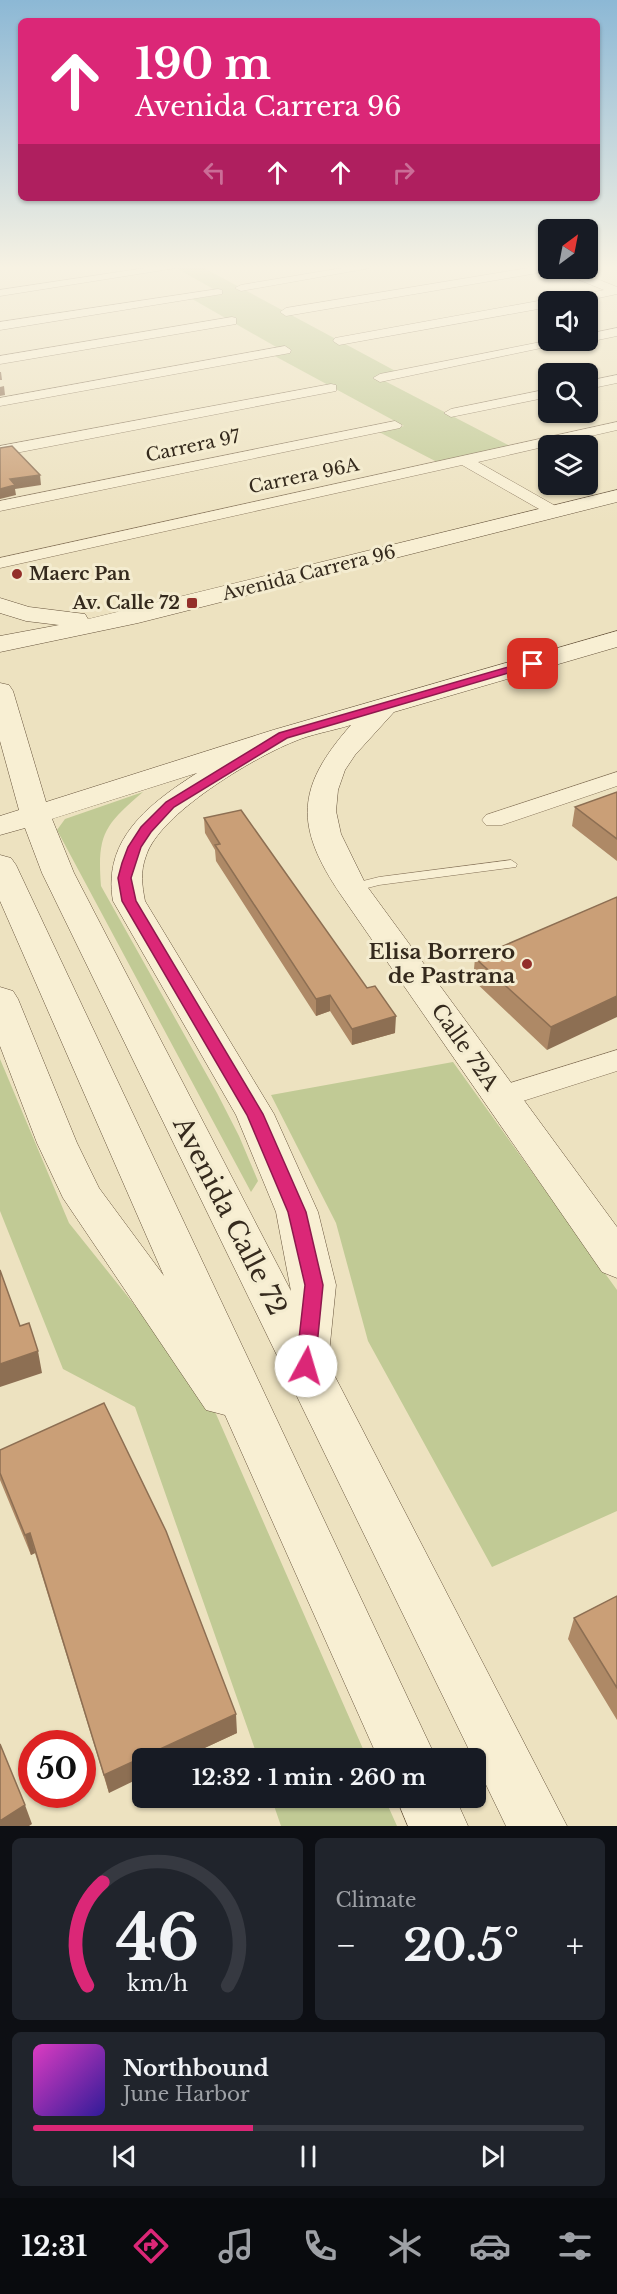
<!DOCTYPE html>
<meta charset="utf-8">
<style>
body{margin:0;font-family:"Libre Baskerville",serif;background:#20242c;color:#f1f3f6;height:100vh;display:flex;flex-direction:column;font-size:22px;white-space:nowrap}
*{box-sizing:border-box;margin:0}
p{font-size:20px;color:#9ea1a6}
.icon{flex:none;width:33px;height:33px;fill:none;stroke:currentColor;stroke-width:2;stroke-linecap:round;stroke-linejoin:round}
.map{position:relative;height:1826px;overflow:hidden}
.panel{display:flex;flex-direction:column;gap:12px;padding:12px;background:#0d0f14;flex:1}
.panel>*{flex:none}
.hud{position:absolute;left:18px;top:18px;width:582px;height:183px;border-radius:9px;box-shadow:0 2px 4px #0004;background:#db2777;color:#fff;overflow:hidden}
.needle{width:39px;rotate:32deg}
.tools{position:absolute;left:538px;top:219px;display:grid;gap:12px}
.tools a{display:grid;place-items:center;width:60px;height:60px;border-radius:9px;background:#171b24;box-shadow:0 2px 4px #0004;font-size:30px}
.speed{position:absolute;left:18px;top:1730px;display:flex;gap:12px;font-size:30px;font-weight:700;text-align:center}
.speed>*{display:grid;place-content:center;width:78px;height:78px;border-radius:50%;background:#171b24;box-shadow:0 2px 4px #0004;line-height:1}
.speed .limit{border:9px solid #d22;background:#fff;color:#111}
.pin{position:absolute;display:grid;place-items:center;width:51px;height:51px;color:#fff;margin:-26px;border-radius:12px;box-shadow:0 3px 9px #0006}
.me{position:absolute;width:66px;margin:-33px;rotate:6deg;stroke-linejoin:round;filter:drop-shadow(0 0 4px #0008)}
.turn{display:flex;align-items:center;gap:21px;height:126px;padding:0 18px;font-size:27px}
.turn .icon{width:78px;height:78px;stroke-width:2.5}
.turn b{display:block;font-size:42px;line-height:51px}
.lanes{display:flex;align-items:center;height:57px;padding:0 18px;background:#0003;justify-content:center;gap:30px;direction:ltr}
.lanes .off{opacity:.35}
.big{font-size:45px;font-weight:800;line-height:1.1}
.panel .card{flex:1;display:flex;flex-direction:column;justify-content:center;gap:9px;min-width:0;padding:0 21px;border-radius:9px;background:#20242c}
.panel .dial{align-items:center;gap:0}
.dial svg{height:156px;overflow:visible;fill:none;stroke:#363941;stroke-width:7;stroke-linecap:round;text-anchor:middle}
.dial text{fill:#f1f3f6;stroke:none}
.song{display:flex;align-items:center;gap:18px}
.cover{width:72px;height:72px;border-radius:9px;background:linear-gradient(135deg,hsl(310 70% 55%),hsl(250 70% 35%))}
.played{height:6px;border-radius:3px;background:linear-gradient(90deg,#db2777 40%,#363941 40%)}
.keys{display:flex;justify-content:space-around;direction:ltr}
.heat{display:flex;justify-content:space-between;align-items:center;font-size:33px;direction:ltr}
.panel .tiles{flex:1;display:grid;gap:12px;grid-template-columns:1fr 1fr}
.card:last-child{grid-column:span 2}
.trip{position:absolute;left:132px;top:1748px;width:354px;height:60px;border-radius:9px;background:#171b24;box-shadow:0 2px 4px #0004;font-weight:800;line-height:60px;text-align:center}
.menu{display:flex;height:96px;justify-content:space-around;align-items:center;background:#090b0e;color:#9ea1a6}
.menu .icon{width:42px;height:42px}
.menu .current{color:#db2777}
.menu b{font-size:27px;color:#f1f3f6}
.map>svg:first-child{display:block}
</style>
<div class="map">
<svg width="617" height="1826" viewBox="0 0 617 1826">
<rect width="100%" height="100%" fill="#ede2c0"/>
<path fill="#c1ca95" d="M176,268H204L401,374L379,378L512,447L439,463L379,432L404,426L271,354L285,352L187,296L217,291Z
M143,792C104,825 97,835 101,886L217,1093L239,1136L258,1181L251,1192L57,830L65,819Z
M0,1059L69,1223L209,1398L367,1758H258L135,1407L63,1369L0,1211Z
M453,1062L617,1290V1511L492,1567L368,1341L336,1223L271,1095Z
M271,1797H384L397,1826H281Z"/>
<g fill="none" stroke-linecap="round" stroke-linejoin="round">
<defs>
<path id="lane" d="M511,860L517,864L516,867L379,885L352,892L345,888L347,885L379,877Z"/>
<path id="street" d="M145,268H176L0,296V290Z
M342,268H370L241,291L235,288L241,285Z
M528,268H570L617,287V294L580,302H549V307L339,345L333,341L335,338L549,299L554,301L604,290L555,270L286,316L280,312L286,308Z
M218,289L222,290V294L0,330V322Z
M232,317L236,318V324L0,364V356Z
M617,328V336L588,342L583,340H588V334Z
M551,340H579L380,382L373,378L380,374Z
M285,346L291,350L290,353L0,406V398Z
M617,375V383L588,389V381Z
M331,384L336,385V391L0,456V446Z
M549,389V397L451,417L444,413L451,409Z
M395,421L402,425L400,428L0,511V501Z
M617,422V430L478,462L559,508L561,512L553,517L462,465L0,568V558Z
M617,772V786L502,825H486L482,820L486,815Z
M617,1050V1071L501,1108L491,1105L486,1097L491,1089Z"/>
<path id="secondary" d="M617,490V502L138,623L0,652V636L59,625L26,621L0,613V598L29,607L85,614L88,619Z
M617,631V647L394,712L355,755L345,770L338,790L336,811L341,834L366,885L617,1227V1278L602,1272L341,895C294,826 296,787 351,725C332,731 311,734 293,742C253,758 159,814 146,856C140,872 142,885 145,901L274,1114L318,1212L336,1285L328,1363L567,1826H506L476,1764V1758H473L42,873L25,828L0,835V816L19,810L0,741V683L9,685L13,691L46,802L273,730ZM197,773C150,803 102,839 113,901L236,1115L276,1212L291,1291L74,873L52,819Z
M0,855L11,858L16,865L436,1758H378L225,1415L206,1410L63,1198L37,1143L0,1046V987L13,991L18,999L77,1143L99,1188L164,1276L0,901Z
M396,1797H455L468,1826H408Z"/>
</defs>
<use href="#lane" stroke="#867359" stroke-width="1"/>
<use href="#street" stroke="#867359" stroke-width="1"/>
<use href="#secondary" stroke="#67543c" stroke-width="1"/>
<use href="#lane" fill="#f8efd3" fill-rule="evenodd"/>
<use href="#street" fill="#f8efd3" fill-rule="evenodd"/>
<use href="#secondary" fill="#f8efd3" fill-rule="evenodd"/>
</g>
<path fill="#ae8966" d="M617,792V861L572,826L575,807Z
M204,818L395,1033L352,1045L330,1011L316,1016L216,861L215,850L205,833Z
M617,897L547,1050L473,980L475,958Z
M0,1450L237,1733L183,1758H142L109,1793L35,1553L31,1555L0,1480Z
M617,1596V1720L568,1639L574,1618Z"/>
<path fill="#8d6f53" d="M0,372H1L2,380H0Z
M4,386L5,395L0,396V387Z
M40,475L41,485L15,489L16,495L0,499V489L10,479Z
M330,995V1011L316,1016V999Z
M617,996V1017L547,1050L551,1027Z
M396,1016L395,1033L352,1045V1029Z
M38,1351L42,1373L0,1387V1364Z
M30,1533L35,1553L31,1555L25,1535Z
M236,1714L237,1733L183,1758H142V1777L109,1793L104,1775Z
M25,1805L32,1824L29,1826H0V1821Z"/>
<path fill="#ca9f77" stroke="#8d6f53" stroke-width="1.5" d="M12,446L40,475L10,479L15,485L0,489V448Z
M617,792V839L575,807Z
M241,810L367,988L375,986L396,1016L352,1029L330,995L316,999L215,845L220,844L204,818Z
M617,897V996L551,1027L475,958Z
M0,1270L20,1326L29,1323L38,1351L0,1364Z
M104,1403L166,1531L236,1714L104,1775L30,1533L25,1535L0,1473V1450Z
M617,1596V1688L574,1618Z
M0,1744L25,1805L0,1821Z"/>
<linearGradient id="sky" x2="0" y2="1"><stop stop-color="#8cb8d5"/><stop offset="0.51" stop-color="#f7f2e3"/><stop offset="1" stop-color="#f7f2e3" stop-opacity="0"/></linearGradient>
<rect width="617" height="524" fill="url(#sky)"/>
<path fill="#db2777" stroke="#8e194d" stroke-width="1.5" d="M529,661L539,664L287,738L174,807L151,832L141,847L131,878L136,901L263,1114L306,1212L323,1285L315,1366L312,1372L306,1375L299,1372L296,1366L305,1285L288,1212L247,1115L122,901L118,878L122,863L128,847L141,827L166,802L279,733Z"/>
<g fill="#932f2a" stroke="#f4ecd0" stroke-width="2">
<circle cx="17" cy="574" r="6"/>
<rect x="186" y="597" width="12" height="12" rx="3"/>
<circle cx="527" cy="964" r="6"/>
</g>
<g text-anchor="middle" stroke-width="6" stroke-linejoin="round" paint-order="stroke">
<g font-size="18" fill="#352a1d" stroke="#f4ecd0">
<text transform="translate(193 446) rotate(-12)" y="6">Carrera 97</text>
<text transform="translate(304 476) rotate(-12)" y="6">Carrera 96A</text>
<text transform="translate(309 573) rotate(-14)" y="6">Avenida Carrera 96</text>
</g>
<g font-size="18" font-weight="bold" fill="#352a1d" stroke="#f4ecd0" text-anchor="start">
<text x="29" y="580">Maerc Pan</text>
<text x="180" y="609" text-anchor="end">Av. Calle 72</text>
</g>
<g font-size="21" font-weight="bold" fill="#352a1d" stroke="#f4ecd0" text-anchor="end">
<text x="515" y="959">Elisa Borrero<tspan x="515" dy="24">de Pastrana</tspan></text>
</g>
<g font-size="21" fill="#352a1d" stroke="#f4ecd0">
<text transform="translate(465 1047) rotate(55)" y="7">Calle 72A</text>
</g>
<g font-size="26" fill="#352a1d" stroke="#f4ecd0">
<text transform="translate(230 1216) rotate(63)" y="9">Avenida Calle 72</text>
</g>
</g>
</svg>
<div class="tools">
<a><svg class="needle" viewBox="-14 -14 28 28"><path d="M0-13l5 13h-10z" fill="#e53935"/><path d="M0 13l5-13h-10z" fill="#9ea1a6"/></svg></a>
<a><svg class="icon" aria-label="sound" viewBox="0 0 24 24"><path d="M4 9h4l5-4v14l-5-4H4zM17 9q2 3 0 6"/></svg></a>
<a><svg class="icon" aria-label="search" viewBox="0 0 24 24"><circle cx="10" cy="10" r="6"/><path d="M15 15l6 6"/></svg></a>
<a><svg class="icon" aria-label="layers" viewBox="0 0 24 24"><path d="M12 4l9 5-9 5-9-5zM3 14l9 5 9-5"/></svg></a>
</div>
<div class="speed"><div class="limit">50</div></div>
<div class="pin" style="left:533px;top:664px;background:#d93025"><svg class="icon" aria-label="arrive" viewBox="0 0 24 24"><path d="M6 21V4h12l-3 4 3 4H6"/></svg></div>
<svg class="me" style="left:306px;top:1366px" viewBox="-20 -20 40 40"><circle r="19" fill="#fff"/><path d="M0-13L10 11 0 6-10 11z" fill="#db2777"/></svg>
<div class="trip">12:32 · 1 min · 260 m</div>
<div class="hud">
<div class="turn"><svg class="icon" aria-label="ahead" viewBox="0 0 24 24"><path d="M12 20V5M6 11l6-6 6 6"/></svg><div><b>190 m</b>Avenida Carrera 96</div></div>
<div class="lanes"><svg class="icon off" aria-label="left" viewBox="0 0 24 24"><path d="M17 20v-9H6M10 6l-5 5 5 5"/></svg><svg class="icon" aria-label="ahead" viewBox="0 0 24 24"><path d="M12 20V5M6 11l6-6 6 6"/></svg><svg class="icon" aria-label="ahead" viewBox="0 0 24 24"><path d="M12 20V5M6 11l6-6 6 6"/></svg><svg class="icon off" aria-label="right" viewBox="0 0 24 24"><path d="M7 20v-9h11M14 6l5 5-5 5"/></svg></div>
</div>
</div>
<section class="panel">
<div class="tiles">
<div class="card dial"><svg viewBox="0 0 100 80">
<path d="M14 69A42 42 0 1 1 86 69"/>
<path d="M14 69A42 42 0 0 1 22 16" stroke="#db2777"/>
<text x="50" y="56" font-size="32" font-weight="700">46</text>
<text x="50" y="72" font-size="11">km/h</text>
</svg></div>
<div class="card"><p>Climate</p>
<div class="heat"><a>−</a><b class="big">20.5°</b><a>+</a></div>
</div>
<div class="card">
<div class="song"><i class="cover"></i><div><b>Northbound</b><p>June Harbor</p></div></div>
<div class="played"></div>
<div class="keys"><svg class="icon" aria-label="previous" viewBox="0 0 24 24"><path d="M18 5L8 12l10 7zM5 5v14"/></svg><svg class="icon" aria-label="pause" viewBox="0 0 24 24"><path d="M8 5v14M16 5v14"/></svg><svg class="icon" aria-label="next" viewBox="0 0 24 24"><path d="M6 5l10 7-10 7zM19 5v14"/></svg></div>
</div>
</div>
</section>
<nav class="menu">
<b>12:31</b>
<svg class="icon current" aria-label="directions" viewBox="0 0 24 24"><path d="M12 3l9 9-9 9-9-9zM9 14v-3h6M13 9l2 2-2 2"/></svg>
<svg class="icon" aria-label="music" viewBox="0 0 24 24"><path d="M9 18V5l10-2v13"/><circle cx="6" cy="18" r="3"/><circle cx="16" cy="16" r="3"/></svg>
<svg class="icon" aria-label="phone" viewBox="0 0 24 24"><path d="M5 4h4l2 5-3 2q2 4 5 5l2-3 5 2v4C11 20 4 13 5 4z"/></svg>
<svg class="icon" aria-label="climate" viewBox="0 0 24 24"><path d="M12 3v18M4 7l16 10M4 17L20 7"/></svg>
<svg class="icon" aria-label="car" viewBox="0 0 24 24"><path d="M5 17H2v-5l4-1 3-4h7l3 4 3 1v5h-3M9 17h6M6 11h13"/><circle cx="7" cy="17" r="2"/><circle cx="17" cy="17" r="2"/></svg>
<svg class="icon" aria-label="filters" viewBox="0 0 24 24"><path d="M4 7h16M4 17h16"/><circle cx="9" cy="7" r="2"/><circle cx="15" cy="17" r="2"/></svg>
</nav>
